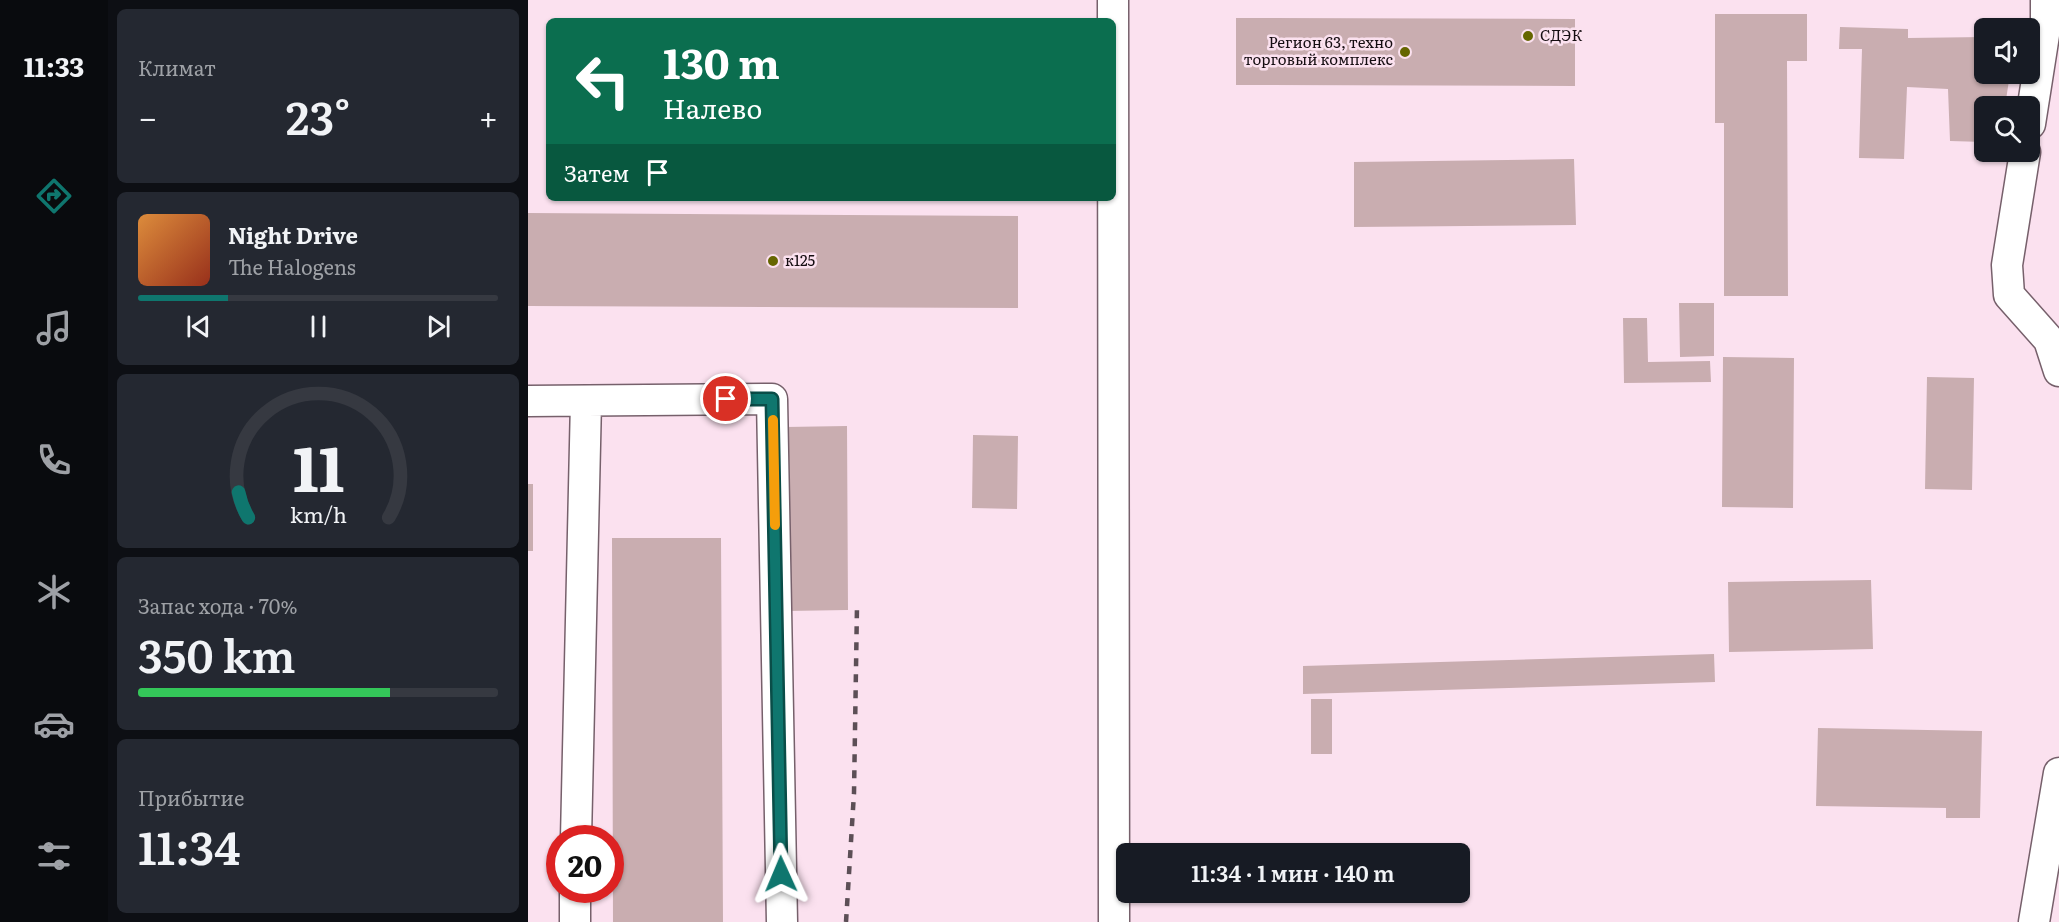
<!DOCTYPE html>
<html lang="ru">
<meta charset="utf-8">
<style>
body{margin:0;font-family:Literata,serif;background:#242831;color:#f1f3f6;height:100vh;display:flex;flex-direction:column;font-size:22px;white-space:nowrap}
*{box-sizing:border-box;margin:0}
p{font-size:20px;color:#9ea1a6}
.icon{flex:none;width:33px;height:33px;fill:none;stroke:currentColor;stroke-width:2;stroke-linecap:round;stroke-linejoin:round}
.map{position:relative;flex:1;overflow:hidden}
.panel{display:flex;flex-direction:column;gap:9px;padding:9px;background:#0d0f14;width:420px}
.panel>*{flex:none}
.top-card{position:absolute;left:18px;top:18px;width:570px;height:183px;border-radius:9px;box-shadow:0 2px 4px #0004;background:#0b6e4f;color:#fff;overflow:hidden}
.controls{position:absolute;left:1446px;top:18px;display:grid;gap:12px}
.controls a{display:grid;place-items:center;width:66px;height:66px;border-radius:9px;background:#171b24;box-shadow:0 2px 4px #0004;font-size:30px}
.speed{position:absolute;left:18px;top:825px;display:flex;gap:12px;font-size:30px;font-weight:700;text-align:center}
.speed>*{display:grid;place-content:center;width:78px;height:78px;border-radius:50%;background:#171b24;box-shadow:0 2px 4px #0004;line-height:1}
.speed .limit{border:9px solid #d22;background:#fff;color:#111}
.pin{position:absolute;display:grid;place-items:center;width:51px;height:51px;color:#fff;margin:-26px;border:3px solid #fff;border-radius:50%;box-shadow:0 2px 6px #0007}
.me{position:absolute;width:66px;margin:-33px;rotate:359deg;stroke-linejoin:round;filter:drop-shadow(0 0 4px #0008)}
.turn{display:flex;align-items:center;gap:21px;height:126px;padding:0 18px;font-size:27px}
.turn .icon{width:78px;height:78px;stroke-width:2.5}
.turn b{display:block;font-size:42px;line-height:51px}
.then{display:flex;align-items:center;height:57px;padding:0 18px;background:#0003;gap:12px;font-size:22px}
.big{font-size:45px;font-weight:600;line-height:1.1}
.panel .card{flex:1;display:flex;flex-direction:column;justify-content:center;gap:9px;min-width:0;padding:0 21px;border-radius:9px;background:#242831}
.panel .dial{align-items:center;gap:0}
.dial svg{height:156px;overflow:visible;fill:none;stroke:#363941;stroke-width:7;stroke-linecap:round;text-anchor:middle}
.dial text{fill:#f1f3f6;stroke:none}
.song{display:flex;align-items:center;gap:18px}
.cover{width:72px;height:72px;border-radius:9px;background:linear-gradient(135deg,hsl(30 70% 55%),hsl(10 70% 35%))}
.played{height:6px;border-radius:3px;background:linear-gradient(90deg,#0f766e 25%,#363941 25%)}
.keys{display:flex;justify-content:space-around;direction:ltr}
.heat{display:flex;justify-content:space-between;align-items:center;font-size:33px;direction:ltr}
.charge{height:9px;border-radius:4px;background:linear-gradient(90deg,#34c759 70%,#363941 0)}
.trip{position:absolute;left:588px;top:843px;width:354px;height:60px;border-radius:9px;background:#171b24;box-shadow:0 2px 4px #0004;font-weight:600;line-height:60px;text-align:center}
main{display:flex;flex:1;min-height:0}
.menu{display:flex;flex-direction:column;width:108px;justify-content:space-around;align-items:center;background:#090b0e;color:#9ea1a6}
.menu .icon{width:42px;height:42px}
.menu .active{color:#0f766e}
.menu b{font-size:27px;color:#f1f3f6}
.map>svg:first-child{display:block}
</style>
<main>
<nav class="menu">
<b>11:33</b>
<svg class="icon active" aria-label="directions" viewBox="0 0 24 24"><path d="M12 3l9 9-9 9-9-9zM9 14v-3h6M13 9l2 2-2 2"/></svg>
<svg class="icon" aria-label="music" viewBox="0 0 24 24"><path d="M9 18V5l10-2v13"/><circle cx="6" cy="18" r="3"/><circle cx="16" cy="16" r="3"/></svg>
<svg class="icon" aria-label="phone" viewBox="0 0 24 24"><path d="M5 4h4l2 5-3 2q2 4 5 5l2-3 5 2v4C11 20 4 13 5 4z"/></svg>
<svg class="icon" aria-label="climate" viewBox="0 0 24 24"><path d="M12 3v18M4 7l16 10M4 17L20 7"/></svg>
<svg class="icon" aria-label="car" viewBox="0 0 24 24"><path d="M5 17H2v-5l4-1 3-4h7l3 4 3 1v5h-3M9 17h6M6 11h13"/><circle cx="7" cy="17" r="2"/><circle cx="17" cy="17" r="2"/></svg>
<svg class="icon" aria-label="filters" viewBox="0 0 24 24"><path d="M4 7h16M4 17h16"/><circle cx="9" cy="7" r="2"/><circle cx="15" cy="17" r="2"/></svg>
</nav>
<section class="panel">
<div class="card"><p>Климат</p>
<div class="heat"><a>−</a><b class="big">23°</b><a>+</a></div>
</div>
<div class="card">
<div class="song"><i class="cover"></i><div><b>Night Drive</b><p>The Halogens</p></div></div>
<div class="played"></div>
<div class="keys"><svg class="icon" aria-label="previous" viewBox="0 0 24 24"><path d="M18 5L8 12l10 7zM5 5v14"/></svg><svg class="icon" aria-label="pause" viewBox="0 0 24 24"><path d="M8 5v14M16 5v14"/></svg><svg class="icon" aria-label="next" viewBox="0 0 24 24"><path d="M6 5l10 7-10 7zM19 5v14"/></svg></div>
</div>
<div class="card dial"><svg viewBox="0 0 100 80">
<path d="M14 69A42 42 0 1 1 86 69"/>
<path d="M14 69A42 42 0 0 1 9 56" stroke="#0f766e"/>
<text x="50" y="56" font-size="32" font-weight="700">11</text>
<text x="50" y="72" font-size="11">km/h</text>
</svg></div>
<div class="card"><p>Запас хода · 70%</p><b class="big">350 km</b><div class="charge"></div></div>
<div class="card"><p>Прибытие</p><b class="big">11:34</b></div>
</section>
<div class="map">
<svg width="1531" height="922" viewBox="0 0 1531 922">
<rect width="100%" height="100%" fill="#fbe1ef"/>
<path fill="#c9adb0" d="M1187,14H1279V61H1259L1260,296H1196V123H1187Z
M708,18L1047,19V86L708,85Z
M1312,27L1380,29V38L1456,37V74H1482L1477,106H1456V142L1422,141L1420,89L1379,87L1376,159L1331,158L1334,49H1311Z
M1046,159L1048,225L826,227V162Z
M0,213L490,216V308L0,306Z
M1151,303H1186V356L1152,357Z
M1095,318H1119L1120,362L1182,361L1183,382L1096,383Z
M1195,357L1266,358L1265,508L1194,507Z
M1399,377L1446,378L1444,490L1397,489Z
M319,426L320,610L259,611L258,427Z
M445,435L490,436L489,509L444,508Z
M0,484H5V551H0Z
M84,538H193L195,922H85Z
M1343,580L1345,649L1201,652L1200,582Z
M1186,654L1187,682L775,694V666Z
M783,699H804V754H783Z
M1290,728L1454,731L1452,818H1418V808L1288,806Z"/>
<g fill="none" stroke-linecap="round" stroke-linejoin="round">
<defs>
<path id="minor" d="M585,0L586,922
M1502,124L1518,22V0
M1497,152L1479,265L1481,295L1521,340L1531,371
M0,401L244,399L254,922
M48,838L58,401
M47,922V890
M1506,922L1531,773"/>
</defs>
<use href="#minor" stroke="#76606b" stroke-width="33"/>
<use href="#minor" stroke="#fff" stroke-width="30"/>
<path stroke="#5c4f56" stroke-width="4.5" stroke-dasharray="8 8" stroke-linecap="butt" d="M318,922L326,793L329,606"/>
</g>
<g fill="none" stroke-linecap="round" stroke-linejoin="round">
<defs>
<path id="route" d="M198,399H244L253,874"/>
</defs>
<use href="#route" stroke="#0a4d48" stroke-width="15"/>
<use href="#route" stroke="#0f766e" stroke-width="10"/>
<path stroke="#f59e0b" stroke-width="10" d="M245,420L247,525"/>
</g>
<g fill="#656600" stroke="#fbe1ef" stroke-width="2">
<circle cx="1000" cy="36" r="6"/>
<circle cx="877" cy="52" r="6"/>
<circle cx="245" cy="261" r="6"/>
</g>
<g text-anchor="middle" stroke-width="5" stroke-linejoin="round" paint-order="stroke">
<g font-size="15" fill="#150d11" stroke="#fbe1ef" text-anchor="start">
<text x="1012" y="41">СДЭК</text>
<text x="865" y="48" text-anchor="end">Регион 63, техно<tspan x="865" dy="17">торговый комплекс</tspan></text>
<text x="257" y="266">к125</text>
</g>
</g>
</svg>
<div class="controls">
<a><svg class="icon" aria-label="sound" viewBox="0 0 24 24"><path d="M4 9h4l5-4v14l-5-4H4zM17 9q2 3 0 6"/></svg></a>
<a><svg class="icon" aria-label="search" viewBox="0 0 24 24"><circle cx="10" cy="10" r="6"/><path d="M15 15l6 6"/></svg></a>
</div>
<div class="speed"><div class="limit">20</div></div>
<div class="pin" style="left:198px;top:399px;background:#d93025"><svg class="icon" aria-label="arrive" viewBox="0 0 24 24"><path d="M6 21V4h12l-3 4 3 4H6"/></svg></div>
<svg class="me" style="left:253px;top:874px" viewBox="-20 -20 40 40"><path d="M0-17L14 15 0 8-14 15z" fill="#0f766e" stroke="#fff" stroke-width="4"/></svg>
<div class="trip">11:34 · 1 мин · 140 m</div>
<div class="top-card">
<div class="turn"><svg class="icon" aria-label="left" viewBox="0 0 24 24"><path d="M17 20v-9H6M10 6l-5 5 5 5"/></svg><div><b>130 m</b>Налево</div></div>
<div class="then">Затем<svg class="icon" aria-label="arrive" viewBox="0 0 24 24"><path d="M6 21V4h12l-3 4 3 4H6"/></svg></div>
</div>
</div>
</main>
